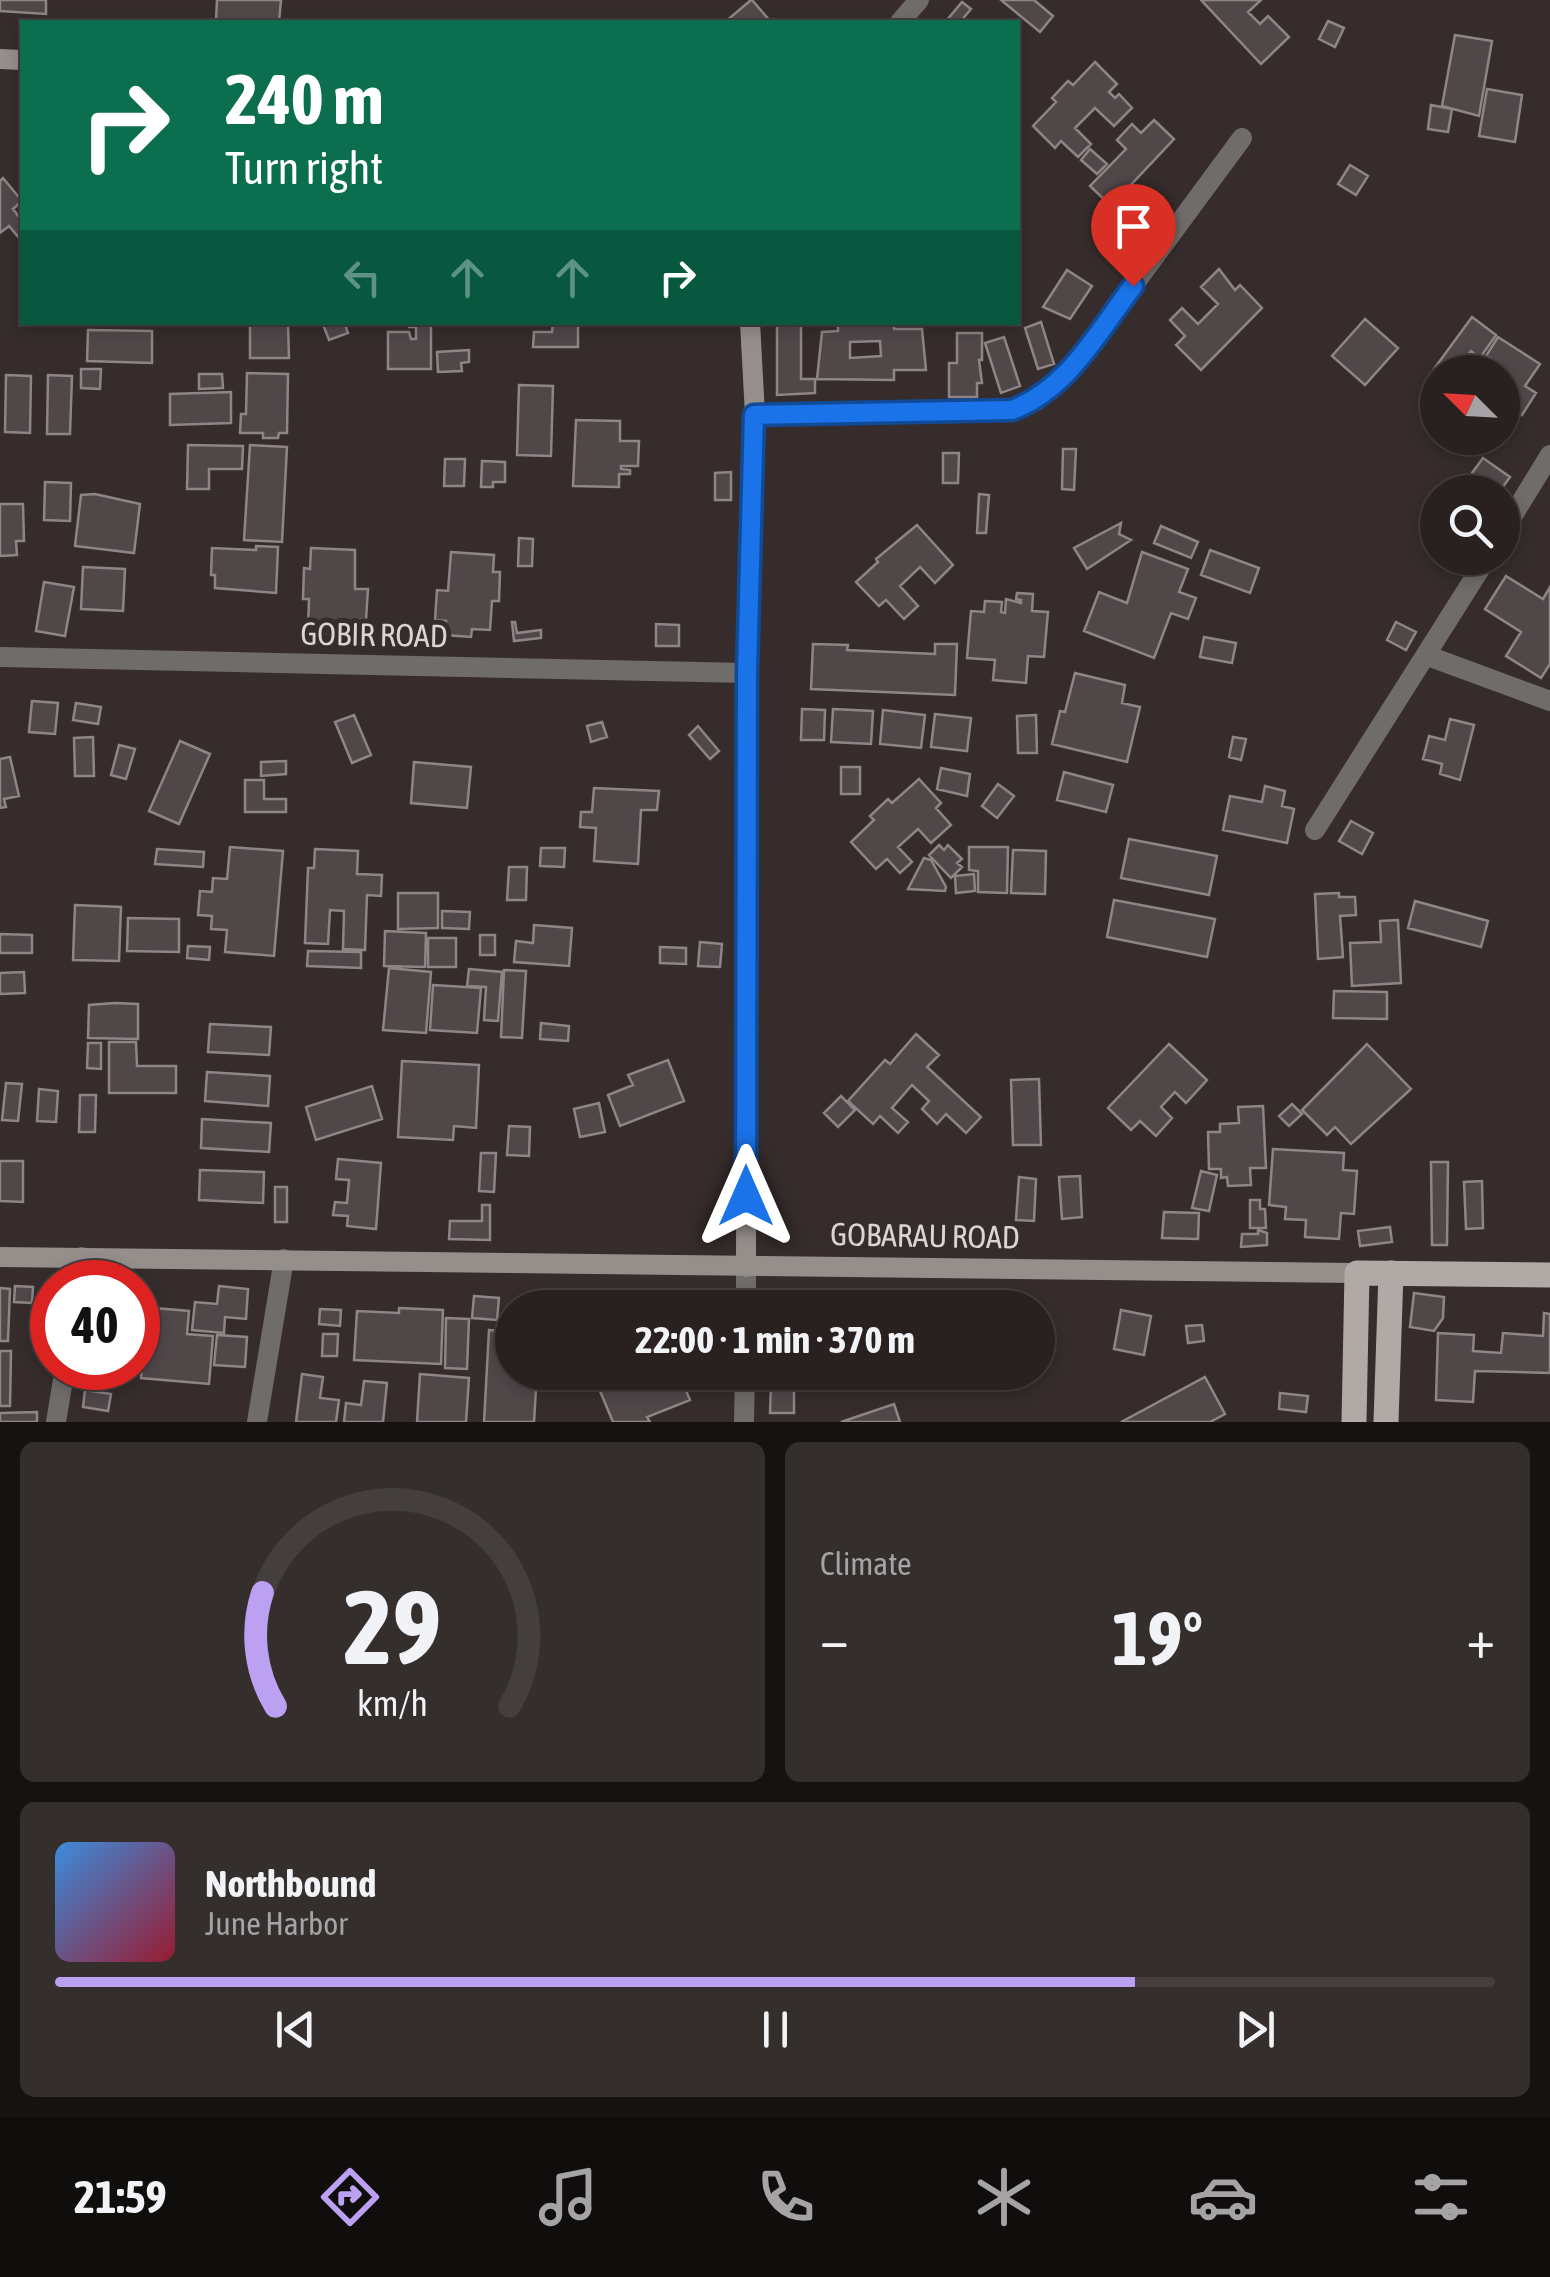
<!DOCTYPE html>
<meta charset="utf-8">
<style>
body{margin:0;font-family:"Asap Condensed",sans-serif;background:#342e2d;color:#f1f3f6;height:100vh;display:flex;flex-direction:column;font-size:38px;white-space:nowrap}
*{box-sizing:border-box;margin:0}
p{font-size:32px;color:#a5a3a5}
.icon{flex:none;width:55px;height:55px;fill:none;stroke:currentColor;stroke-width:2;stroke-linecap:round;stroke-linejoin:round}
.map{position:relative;height:1422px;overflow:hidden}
.sheet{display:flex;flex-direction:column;gap:20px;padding:20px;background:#161212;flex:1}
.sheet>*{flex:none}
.guide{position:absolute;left:20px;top:20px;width:1000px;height:305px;border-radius:0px;box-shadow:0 5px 15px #0003,0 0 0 2px #443e3e;background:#0b6e4f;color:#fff;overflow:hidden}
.needle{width:65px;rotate:294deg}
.tools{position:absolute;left:1420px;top:355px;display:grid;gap:20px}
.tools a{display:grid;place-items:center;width:100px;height:100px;border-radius:50%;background:#282120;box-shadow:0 5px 15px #0003,0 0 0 2px #443e3e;font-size:50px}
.speed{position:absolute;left:30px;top:1260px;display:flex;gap:20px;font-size:50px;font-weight:700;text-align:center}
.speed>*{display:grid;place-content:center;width:130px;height:130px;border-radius:50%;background:#282120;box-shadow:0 5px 15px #0003,0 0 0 2px #443e3e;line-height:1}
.speed .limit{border:15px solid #d22;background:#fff;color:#111}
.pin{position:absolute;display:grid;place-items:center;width:85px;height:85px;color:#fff;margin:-102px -42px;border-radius:50% 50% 50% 0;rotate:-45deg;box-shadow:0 0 10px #0007}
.pin .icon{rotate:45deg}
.me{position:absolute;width:110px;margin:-55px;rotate:0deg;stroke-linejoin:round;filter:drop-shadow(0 0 8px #0008)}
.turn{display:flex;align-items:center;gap:35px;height:210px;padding:0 40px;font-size:45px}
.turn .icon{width:130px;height:130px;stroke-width:2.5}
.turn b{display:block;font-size:70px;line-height:85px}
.lanes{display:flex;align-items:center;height:95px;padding:0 40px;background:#0003;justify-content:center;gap:50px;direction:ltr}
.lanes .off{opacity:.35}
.big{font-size:75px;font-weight:700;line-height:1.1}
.sheet .widget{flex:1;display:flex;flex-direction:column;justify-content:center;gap:15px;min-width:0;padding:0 35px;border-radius:15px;background:#342e2d}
.sheet .dial{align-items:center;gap:0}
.dial svg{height:260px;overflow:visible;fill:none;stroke:#443e3e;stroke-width:7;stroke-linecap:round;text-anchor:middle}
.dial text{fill:#f1f3f6;stroke:none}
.song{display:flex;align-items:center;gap:30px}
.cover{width:120px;height:120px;border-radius:15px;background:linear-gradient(135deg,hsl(210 70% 55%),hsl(350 70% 35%))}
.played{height:10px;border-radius:5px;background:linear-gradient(90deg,#bca0f2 75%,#443e3e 75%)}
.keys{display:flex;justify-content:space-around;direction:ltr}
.heat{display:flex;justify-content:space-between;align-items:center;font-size:55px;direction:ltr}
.sheet .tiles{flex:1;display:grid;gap:20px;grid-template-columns:1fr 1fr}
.widget:last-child{grid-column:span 2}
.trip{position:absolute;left:495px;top:1290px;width:560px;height:100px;border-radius:50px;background:#282120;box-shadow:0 5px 15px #0003,0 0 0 2px #443e3e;font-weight:700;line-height:100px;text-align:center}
.dock{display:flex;height:160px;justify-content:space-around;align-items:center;background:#100d0d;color:#a5a3a5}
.dock .icon{width:70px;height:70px}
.dock .on{color:#bca0f2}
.dock b{font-size:45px;color:#f1f3f6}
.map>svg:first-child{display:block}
</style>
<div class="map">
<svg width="1550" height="1422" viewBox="0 0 1550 1422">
<rect width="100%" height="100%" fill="#352c2b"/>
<path fill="#504749" stroke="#8f8486" stroke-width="2.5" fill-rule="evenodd" d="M0,0H46V14L0,11Z
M217,0H281L279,22L216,21Z
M752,0L771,22H725L751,0Z
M1001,0H1034L1053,16L1040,32Z
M1201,0H1261L1248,12L1260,24L1268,16L1289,37L1261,64Z
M962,2L971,9L960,22H949L947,20Z
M1328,21L1344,28L1335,47L1319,39Z
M1455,35L1492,41L1479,116L1442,106Z
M1095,62L1117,84L1109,92L1115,98L1119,94L1132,108L1114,126L1095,108L1075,128L1091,144L1078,157L1061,141L1055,148L1033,126L1056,102L1052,98L1068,81L1073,85Z
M1487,89L1522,95L1515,142L1479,136Z
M1431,105L1452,109L1448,132L1428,129Z
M1154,120L1174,139L1111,206L1090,186L1126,149L1117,140L1132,124L1141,133Z
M1090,149L1107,164L1097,174L1081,160Z
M1350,165L1368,176L1356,195L1338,184Z
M3,178L22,201L13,209L22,221V235L19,238L9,226L0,233V181Z
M1219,269L1235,290L1240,285L1262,308L1201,370L1176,345L1185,336L1170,320L1182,308L1198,324L1218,304L1201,287Z
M1067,270L1092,286L1070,319L1043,307Z
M1472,317L1496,335L1480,358L1471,351L1456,372H1439L1434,369Z
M1365,319L1398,348L1365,385L1332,356Z
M322,322H344L348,333L329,340Z
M409,322H431V369H388V332H409L411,339H416V327H409Z
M553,322H578V347H533L534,332H552Z
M777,322H801V379H815V393L777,395Z
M838,322H894V329H922L926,370H894V380L817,379L822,332L838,331ZM880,341L881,356L850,358V342Z
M1041,322L1054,364L1038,369L1025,328Z
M288,323L289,358H250V324Z
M88,330L152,331V363L87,361Z
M957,333H982V360H979L982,383H977V397H949V363H957Z
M1004,337L1020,386L1001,393L985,343Z
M1498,337L1540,364L1525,386L1536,393L1522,415L1511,408L1502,421V372H1480L1490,358L1486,356Z
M469,350V362L461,363L462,371L438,372L437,352Z
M81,369H101L100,389L81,388Z
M247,373L288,374L287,433H279L278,438H263V433H240L241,414H246Z
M199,374H222L223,388L199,389Z
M6,375L31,376L30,433L5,432Z
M48,375L72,376L70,434H47Z
M519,385L553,386L551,456L517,455Z
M231,392V423L170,425V394Z
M576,420L620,421V441H639L638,466H621V469L630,470V474H619V487L573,486Z
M188,445L243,446L242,469H209V489H187Z
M250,445L287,447L282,542L244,540Z
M1063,449H1076L1074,490L1062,489Z
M943,453H959L958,483H943Z
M1483,458L1510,477L1499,492L1472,473Z
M445,459H465L464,486H444Z
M482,461L505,462V482H493V487H481Z
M731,472V500H715V473Z
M45,482L71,483L70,521L44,520Z
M95,494L140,504L134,553L75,546L81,495Z
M979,494L989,495L986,533H977Z
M0,504H23L24,541H16L17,555L0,556Z
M1121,523L1119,534L1131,540L1087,569L1074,548Z
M917,525L953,565L935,583L920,567L900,586L918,606L904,619L886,600L879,606L856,582L878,562L876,559Z
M1161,526L1198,542L1191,558L1154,543Z
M519,538L533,539L532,566H518Z
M256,546L278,547L276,593L215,588V575H211L212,548L256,550Z
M311,548L355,550V589H368L366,620H356L355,637L327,636L328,627H308L309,599H303L304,568L310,569Z
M1210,550L1259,568L1250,593L1201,575Z
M451,552L494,555L493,572H500L499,601H492L490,630L472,629L471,637L445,635L446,621L435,620L437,590L448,591Z
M1142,552L1188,569L1179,592L1196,598L1188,619L1171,613L1154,658L1084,631L1099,592L1127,603Z
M83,567L125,569L123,611L81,609Z
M1506,576L1543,599L1550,587V664L1541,678L1506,656L1521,632L1485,609Z
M44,582L74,587L65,636L36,631Z
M1017,593L1033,594L1032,611L1048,612L1044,657L1028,656L1026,683L993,680L995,660L967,658L971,611L984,612L985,601L1002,602L1001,612L1005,613L1006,599L1021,603V600L1016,599Z
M512,622H515L517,633L541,630V638L514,641Z
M1396,622L1416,632L1406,650L1387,640Z
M656,624L679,625V646H656Z
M1204,637L1236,643L1232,663L1200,657Z
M813,644L848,645L847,650L935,654V644H957L955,695L811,689Z
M1075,673L1125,685L1122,703L1140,707L1127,762L1052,744L1060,711L1065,712Z
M32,701L58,703L55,734L29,732Z
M76,703L101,707L98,724L73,720Z
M802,709L825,710L824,740H801Z
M833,709L873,711L871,744L831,742Z
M883,710L925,715L921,748L880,744Z
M935,714L971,718L967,751L931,747Z
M354,715L371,755L352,763L335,722Z
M1036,715L1037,753H1018L1017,716Z
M1450,719L1474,725L1460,780L1440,774L1442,764L1423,759L1429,736L1445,740Z
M602,722L607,737L591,742L587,726Z
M698,726L719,751L710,759L689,735Z
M93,737L94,776H75L74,738Z
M1233,737L1246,739L1241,760L1229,757Z
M180,741L210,754L179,824L149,811Z
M119,745L135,749L126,779L111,775Z
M10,757L19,796L4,799L6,807L0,808V759Z
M286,761V774L261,776V762Z
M414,762L471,767L467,808L411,803Z
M841,767H860V794H841Z
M941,768L970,774L967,796L937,789Z
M1064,772L1113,785L1106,812L1057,800Z
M919,779L941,803L936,808L951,825L931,843L918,829L898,847L912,862L900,873L887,859L876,869L851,842L874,820L870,816L888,799L892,803Z
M245,780H264V799H286V812H245Z
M998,784L1014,796L997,818L982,806Z
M1265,786L1285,791L1282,806L1294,809L1287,843L1223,830L1230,796L1262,802Z
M594,788L659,791L657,810H641L638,864L594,861L596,828L580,827L581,812H592Z
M1351,821L1373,833L1362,854L1339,841Z
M1129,839L1217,856L1209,895L1121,878Z
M939,845L944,850L948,845L962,859L957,863L962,867L951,878L929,855Z
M230,847L283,851L274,956L225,952L227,930L211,929L212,916L198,915L200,891L212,892L213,878L227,879Z
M969,847H1008L1007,893L978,892V871L969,870Z
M541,848H565L564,867L540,866Z
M157,849L204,852L203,867L155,864Z
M315,849L358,851L357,874L382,875L381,896L367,895L365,950L343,949L344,911L330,910L328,944L305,943L308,868H314Z
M1013,850L1046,851L1045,894L1011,893Z
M924,858L931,860L946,887L945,891L908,889Z
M509,867H527L526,900H507Z
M974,874L975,891L956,893L955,876Z
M398,893H438V928L398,929Z
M1339,893V897H1355L1356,915L1340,916L1343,957L1318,959L1315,894Z
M1114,900L1215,919L1207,957L1107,937Z
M1415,901L1488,921L1481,947L1408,928Z
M75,905L121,907L119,961L73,960Z
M442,911L470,912L469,929L442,928Z
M128,918L179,919V952L127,951Z
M1398,920L1401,983L1352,986L1350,943L1381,942L1380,921Z
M534,925L572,928L569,966L514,962L516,941L533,943Z
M385,931L426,933L425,967L384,966Z
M0,934L32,935V953H0Z
M480,935H495V955H480Z
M428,938H456V967H428Z
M700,942L722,944L720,967L698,966Z
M188,946L210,947L209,960L187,958Z
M660,947L686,948V964L660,963Z
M308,951L361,952V968L307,966Z
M389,968L431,972L426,1033L383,1030Z
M469,969L502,972L498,1021L484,1020L486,987L467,986Z
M504,970L526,971L522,1038L501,1037Z
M24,972L25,993L0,994V973Z
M433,985L481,988L477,1033L430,1030Z
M1334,991L1387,992V1019L1333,1018Z
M115,1003L138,1004V1039L88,1038L89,1005Z
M541,1023L569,1026L568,1041L540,1039Z
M210,1024L271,1027L269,1055L208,1052Z
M916,1034L939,1055L927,1067L981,1117L966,1133L946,1114L937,1124L922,1109L929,1101L912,1085L892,1108L908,1122L898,1133L880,1116L873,1124L848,1101L885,1060L890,1064Z
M109,1042H136L137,1066H176V1093H109Z
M88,1043H101V1069L87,1068Z
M1169,1044L1207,1080L1186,1103L1175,1092L1161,1107L1172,1118L1156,1136L1140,1121L1131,1130L1108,1108Z
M1367,1044L1411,1089L1351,1144L1335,1127L1327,1135L1302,1110Z
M668,1060L684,1101L620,1126L608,1095L633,1085L628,1075Z
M402,1061L479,1065L476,1128L454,1126L453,1140L398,1137Z
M207,1072L270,1076L268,1106L205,1101Z
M1039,1079L1041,1145H1013L1011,1080Z
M6,1083L22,1084L18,1121L2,1120Z
M372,1086L382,1119L316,1140L306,1107Z
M39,1089L58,1091L56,1122L37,1121Z
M80,1095H96L95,1132H79Z
M841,1096L855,1110L838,1127L824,1113Z
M599,1103L605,1132L580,1137L574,1109Z
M1292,1104L1302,1114L1289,1126L1279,1116Z
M1263,1106L1266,1168H1250L1251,1185L1228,1186L1227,1177L1221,1178V1169H1209L1208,1132H1220V1124L1239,1123L1238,1107Z
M202,1119L271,1123L269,1152L201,1148Z
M509,1126L530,1127L529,1156L507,1155Z
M1273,1149L1344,1153L1343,1170L1357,1171L1354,1214L1341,1213L1339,1239L1305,1237L1306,1220L1285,1219L1286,1207L1269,1205Z
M481,1153H496L494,1192L479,1191Z
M338,1159L381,1163L376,1229L347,1226L348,1216L333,1215L335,1202L347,1203L349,1180L336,1179Z
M0,1161H23V1202L0,1201Z
M1431,1162H1448L1447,1245H1432Z
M200,1170L264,1172L263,1203L199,1200Z
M1201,1171L1217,1175L1209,1211L1192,1208Z
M1080,1176L1082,1217L1062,1219L1059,1177Z
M1019,1177L1036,1179L1034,1221L1016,1220Z
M1482,1181L1483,1228L1466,1229L1464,1182Z
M275,1187H287V1222H275Z
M1250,1200H1260V1209H1265L1266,1228H1250Z
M482,1205H490V1240L449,1239L450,1221H482Z
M1164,1212L1199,1213L1198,1239L1162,1238Z
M1390,1227L1392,1242L1360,1246L1358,1231Z
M1258,1230L1267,1233V1245L1241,1247L1242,1234H1258Z
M15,1286L33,1287L32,1303L14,1302Z
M219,1286L248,1289L246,1319L225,1317L224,1333L192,1330L195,1302L217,1304Z
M0,1288L10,1289L8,1341H0Z
M1414,1293L1444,1297L1443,1318L1434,1331L1410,1327Z
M474,1296L499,1298L497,1320L472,1318Z
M143,1307L189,1311L187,1334L213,1336L209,1384L141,1378L143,1352H138V1330H141Z
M399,1308L443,1310L441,1364L354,1360L357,1311L399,1313Z
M320,1309L341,1310L340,1326L319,1324Z
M1121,1310L1151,1316L1144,1355L1114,1349Z
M1544,1313L1550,1314V1373L1475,1371L1473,1402L1436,1400L1438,1333L1474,1335L1473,1351L1501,1353L1503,1333L1543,1336Z
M446,1318L469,1319L467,1369L445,1368Z
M1202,1325L1204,1341L1188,1343L1186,1326Z
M489,1330L512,1332V1372H537L534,1422H484Z
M323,1334H338L337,1356H322Z
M217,1335L247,1337L245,1367L214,1365Z
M0,1351H11L10,1406H0Z
M592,1372H694V1374L681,1379L690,1400L647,1417L650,1422H613Z
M775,1372H836V1377L775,1380Z
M864,1372H893V1382L864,1381Z
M302,1374L323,1377L320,1398L339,1400L336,1422H296Z
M420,1374L469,1378L466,1422H417Z
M1205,1377L1225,1414L1210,1422H1121Z
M364,1381L387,1383L383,1422H344L346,1403L361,1405Z
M771,1385H794V1413H770Z
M85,1390L111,1394L108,1411L83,1407Z
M1280,1393L1308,1396L1306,1412L1279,1409Z
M894,1404L900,1422H841Z
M37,1412V1422H0V1413Z"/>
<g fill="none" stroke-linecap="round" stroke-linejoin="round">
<path stroke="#706c6a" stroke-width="20" d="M900,22L919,0
M755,415L1012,411L1036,401L1068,374L1242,138
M1502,533L1550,455
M1428,656L1550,701
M0,657L747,673
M1315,830L1487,558
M78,1282L82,1257
M746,1308V1267
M56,1422L65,1368
M257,1422L284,1259
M744,1422L745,1372"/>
<path stroke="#958f8c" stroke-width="20" d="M0,59L22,60
M0,1257L1357,1273
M746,1267L747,673L755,415L750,322"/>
<path stroke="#b1a9a5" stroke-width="25" d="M1354,1422L1357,1273L1550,1275
M1386,1422L1391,1273"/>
</g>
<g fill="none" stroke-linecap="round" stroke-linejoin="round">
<defs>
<path id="route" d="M746,1196L747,672L754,415L1012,410C1068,389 1098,332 1133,286"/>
</defs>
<use href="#route" stroke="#114b97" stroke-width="25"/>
<use href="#route" stroke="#1a73e8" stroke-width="18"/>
</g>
<g text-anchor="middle" stroke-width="10" stroke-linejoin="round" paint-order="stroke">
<g font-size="32" fill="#dad4d3" stroke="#352c2b">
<text transform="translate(374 635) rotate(1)" y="11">GOBIR ROAD</text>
<text transform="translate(925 1236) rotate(1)" y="11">GOBARAU ROAD</text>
</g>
</g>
</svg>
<div class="tools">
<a><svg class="needle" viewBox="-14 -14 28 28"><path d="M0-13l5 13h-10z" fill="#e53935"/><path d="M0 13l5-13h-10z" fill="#a5a3a5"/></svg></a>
<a><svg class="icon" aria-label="search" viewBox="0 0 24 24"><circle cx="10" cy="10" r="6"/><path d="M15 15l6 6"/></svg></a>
</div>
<div class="speed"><div class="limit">40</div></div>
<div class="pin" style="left:1133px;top:286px;background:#d93025"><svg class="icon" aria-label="arrive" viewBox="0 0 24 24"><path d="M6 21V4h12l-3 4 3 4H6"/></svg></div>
<svg class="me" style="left:746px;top:1196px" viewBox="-20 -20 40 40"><path d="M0-17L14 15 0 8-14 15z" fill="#1a73e8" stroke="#fff" stroke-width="4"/></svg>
<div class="trip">22:00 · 1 min · 370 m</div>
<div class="guide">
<div class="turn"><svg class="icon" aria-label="right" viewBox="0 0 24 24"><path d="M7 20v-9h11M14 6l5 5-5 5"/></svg><div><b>240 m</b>Turn right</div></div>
<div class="lanes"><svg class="icon off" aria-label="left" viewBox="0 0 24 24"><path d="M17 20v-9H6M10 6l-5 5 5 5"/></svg><svg class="icon off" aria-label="ahead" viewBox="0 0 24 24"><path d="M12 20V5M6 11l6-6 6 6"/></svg><svg class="icon off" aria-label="ahead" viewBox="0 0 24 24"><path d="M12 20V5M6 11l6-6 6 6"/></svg><svg class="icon" aria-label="right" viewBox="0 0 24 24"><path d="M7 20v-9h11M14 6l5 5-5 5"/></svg></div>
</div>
</div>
<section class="sheet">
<div class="tiles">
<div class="widget dial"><svg viewBox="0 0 100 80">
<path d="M14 69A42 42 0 1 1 86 69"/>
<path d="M14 69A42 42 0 0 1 10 34" stroke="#bca0f2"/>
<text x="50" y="56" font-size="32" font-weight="700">29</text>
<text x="50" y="72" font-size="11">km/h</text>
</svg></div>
<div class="widget"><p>Climate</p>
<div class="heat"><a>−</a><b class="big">19°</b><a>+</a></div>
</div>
<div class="widget">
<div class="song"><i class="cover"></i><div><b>Northbound</b><p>June Harbor</p></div></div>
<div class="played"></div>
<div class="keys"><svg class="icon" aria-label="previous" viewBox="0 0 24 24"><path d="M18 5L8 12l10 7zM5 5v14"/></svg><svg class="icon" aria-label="pause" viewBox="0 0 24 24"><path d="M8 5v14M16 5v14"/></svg><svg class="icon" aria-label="next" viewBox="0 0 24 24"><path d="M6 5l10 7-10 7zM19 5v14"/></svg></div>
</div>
</div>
</section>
<nav class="dock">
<b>21:59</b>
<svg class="icon on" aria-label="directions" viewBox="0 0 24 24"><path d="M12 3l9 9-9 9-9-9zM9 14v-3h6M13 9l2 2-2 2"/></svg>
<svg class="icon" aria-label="music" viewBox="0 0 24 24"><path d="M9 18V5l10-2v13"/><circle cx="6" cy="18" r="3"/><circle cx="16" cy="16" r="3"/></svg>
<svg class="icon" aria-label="phone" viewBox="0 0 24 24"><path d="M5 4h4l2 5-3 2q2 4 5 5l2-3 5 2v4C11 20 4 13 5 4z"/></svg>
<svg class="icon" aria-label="climate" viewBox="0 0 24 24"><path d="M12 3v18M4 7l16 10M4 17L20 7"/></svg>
<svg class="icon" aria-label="car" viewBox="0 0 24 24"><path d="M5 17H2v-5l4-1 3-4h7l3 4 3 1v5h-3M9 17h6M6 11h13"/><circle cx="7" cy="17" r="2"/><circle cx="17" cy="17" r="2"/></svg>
<svg class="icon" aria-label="filters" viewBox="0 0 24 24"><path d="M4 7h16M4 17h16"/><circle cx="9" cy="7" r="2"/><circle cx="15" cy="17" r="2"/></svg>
</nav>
